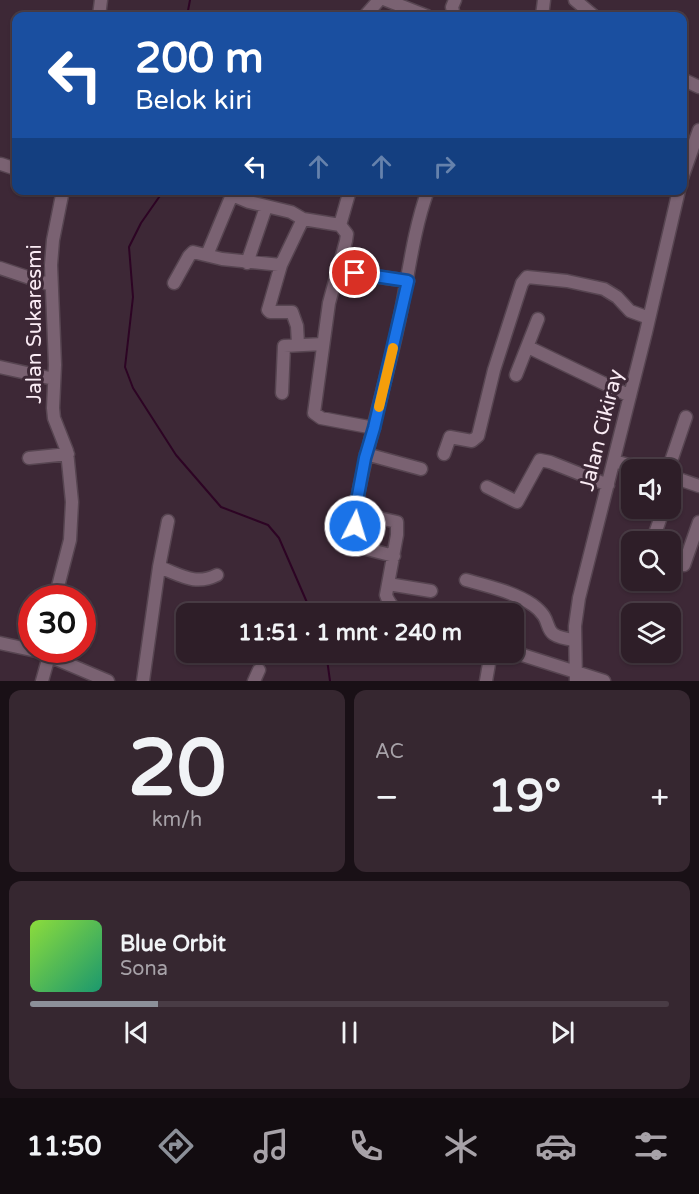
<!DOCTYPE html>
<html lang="id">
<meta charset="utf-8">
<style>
body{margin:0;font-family:"Varela Round",sans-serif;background:#362730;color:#f1f3f6;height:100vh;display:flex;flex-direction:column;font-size:22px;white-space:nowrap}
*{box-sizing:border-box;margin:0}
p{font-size:20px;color:#a7a2a8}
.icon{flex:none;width:33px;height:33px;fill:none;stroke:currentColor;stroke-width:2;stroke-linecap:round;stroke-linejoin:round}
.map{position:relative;height:681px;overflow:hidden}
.side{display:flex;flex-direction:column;gap:9px;padding:9px;background:#191016;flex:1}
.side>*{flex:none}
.guide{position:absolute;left:12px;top:12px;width:675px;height:183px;border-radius:12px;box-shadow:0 2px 4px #0004,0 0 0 2px #493c45;background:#1a4fa0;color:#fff;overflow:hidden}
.tools{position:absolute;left:621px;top:459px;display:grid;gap:12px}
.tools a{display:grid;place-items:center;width:60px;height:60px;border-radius:12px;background:#2e1e28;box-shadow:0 2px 4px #0004,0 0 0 2px #493c45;font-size:30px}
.speed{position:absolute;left:18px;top:585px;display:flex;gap:12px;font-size:30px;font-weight:700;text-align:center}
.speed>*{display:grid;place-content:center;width:78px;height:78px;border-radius:50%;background:#2e1e28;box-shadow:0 2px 4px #0004,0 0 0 2px #493c45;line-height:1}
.speed .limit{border:9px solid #d22;background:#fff;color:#111}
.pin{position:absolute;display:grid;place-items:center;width:51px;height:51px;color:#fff;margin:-26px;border:3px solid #fff;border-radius:50%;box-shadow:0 2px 6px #0007}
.me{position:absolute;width:66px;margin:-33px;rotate:5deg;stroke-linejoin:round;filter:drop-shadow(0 0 4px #0008)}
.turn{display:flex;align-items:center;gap:21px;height:126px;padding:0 24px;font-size:27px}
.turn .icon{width:78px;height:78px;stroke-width:2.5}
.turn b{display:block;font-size:42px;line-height:51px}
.lanes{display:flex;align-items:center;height:57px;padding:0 24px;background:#0003;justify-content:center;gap:30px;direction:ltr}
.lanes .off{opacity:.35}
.big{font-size:45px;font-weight:700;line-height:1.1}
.side .card{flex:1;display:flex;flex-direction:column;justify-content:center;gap:9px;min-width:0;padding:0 21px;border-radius:12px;background:#362730}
.side .dial{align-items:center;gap:0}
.dial b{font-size:78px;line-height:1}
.song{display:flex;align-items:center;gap:18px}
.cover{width:72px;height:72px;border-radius:9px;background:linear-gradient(135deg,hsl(90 70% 55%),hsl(160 70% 35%))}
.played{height:6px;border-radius:3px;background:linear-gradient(90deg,#8c9099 20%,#493c45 20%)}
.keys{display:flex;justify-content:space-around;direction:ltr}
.heat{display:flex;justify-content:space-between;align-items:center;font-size:33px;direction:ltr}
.side .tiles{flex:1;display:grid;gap:9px;grid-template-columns:1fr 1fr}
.card:last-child{grid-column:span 2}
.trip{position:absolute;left:176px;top:603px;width:348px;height:60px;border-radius:12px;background:#2e1e28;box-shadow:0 2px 4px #0004,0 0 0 2px #493c45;font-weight:700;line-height:60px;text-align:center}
.tabs{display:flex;height:96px;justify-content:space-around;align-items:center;background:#120c10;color:#a7a2a8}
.tabs .icon{width:42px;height:42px}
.tabs .active{color:#8c9099}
.tabs b{font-size:27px;color:#f1f3f6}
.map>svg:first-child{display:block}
</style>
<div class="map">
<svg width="699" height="681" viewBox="0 0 699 681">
<rect width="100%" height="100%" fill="#3d2836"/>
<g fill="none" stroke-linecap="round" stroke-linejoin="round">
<path stroke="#2d0424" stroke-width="2" d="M187,16L190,0
M164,190L141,223L129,247L133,297L125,367L133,388L176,455L221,507L268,525L279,538L312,614
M326,652L330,681"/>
<defs>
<path id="minor" d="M386,0L427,16
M575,0L594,16
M99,16L101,0
M365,16L379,0
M454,16L452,7L455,0
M542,16L544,0
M682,79L699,87
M1,164L16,169
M682,178L699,130
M232,195L249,202L291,212L303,219L340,225L350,190
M340,225L347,234L346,241L329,303L314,413L321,418L374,428
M207,255L234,190
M247,263L266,207
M281,265L268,310L270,312H292L297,326L298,344
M0,268L51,285
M338,271L408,281
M174,283L189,256L193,252L222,259L281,265L303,219
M528,347L630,396
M0,367L54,379
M516,375L538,319
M282,393L284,346L323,344
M366,454L421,469
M444,454L450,437L472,441L478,436L494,370L522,283L527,277L567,281L604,289L617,297L630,311L649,318
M29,458L68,454
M614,461L646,470
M668,470L686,417
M670,476L699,486
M487,487L517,502L540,460L550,462L608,485
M356,513L353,539L355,546L394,556
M652,542L664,508
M684,565L699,522
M159,567C181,575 195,586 217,575
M466,580C488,586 514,592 533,605C559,624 535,635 575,640
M388,584L431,591
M55,598L70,540L72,502L67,451L54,418L53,408L55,365L51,265L53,240L63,190
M395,614C394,605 388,603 386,595L397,535V522L356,513V505C367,445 385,386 398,326C408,281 412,234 428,190
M0,643L41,652
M42,650L41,652L49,656L108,681
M513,652L604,681
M42,681L49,656
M143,681L159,567L168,521
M254,681L259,670
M486,681L491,652
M576,681L575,626L579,598L646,332L679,190"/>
</defs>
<use href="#minor" stroke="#574551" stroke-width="15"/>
<use href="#minor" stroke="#7a6272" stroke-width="12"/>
</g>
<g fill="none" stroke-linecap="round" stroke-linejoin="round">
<defs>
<path id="route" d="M355,526L356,506L365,458L374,428L408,281L355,273"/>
</defs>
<use href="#route" stroke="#114b97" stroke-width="15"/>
<use href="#route" stroke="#1a73e8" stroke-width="10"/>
<path stroke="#f59e0b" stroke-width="10" d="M379,407L393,348"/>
</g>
<g text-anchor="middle" stroke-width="6" stroke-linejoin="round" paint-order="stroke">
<g font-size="21" fill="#faebf4" stroke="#3d2836">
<text transform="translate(34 324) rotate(-90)" y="7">Jalan Sukaresmi</text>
<text transform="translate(601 430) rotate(-76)" y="7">Jalan Cikiray</text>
</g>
</g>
</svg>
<div class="tools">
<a><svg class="icon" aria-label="sound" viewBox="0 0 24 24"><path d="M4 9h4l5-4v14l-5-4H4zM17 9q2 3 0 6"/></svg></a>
<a><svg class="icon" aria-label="search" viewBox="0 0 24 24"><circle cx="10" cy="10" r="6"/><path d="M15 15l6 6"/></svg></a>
<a><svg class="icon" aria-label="layers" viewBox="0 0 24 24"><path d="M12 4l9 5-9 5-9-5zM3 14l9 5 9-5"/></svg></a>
</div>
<div class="speed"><div class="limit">30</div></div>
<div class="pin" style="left:355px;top:273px;background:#d93025"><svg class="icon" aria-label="arrive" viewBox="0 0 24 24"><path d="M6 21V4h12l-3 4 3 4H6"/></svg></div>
<svg class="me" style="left:355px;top:526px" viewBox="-20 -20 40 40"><circle r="17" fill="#1a73e8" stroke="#fff" stroke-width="3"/><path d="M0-11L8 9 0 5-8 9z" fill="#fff"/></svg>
<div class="trip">11:51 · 1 mnt · 240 m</div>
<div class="guide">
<div class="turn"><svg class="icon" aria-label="left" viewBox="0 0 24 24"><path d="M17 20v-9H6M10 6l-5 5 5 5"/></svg><div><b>200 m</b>Belok kiri</div></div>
<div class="lanes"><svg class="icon" aria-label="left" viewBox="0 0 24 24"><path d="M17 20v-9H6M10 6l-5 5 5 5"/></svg><svg class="icon off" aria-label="ahead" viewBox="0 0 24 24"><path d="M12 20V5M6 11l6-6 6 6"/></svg><svg class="icon off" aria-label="ahead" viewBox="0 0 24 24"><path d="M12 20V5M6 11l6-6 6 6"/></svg><svg class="icon off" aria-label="right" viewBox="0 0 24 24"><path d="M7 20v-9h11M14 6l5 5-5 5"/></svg></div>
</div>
</div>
<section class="side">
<div class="tiles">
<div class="card dial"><b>20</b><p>km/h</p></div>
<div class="card"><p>AC</p>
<div class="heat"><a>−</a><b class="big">19°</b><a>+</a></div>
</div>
<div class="card">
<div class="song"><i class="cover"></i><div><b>Blue Orbit</b><p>Sona</p></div></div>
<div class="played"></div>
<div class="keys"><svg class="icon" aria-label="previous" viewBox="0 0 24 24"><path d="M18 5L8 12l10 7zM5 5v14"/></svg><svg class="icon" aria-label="pause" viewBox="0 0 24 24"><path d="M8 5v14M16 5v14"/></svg><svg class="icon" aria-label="next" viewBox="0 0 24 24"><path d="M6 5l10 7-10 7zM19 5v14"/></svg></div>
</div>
</div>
</section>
<nav class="tabs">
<b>11:50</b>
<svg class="icon active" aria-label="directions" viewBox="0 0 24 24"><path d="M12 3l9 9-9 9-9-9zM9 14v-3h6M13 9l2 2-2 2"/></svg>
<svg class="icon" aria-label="music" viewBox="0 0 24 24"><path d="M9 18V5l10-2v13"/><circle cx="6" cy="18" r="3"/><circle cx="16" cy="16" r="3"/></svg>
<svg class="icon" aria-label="phone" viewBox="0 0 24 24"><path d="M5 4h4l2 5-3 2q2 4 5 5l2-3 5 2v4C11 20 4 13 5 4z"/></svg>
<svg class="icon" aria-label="climate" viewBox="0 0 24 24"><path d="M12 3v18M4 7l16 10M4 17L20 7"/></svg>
<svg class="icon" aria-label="car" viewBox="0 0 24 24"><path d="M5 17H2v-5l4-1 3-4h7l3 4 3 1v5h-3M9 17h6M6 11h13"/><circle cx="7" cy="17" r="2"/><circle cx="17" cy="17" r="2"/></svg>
<svg class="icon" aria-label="filters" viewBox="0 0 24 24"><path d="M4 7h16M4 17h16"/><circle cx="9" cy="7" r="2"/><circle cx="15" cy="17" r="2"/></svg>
</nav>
